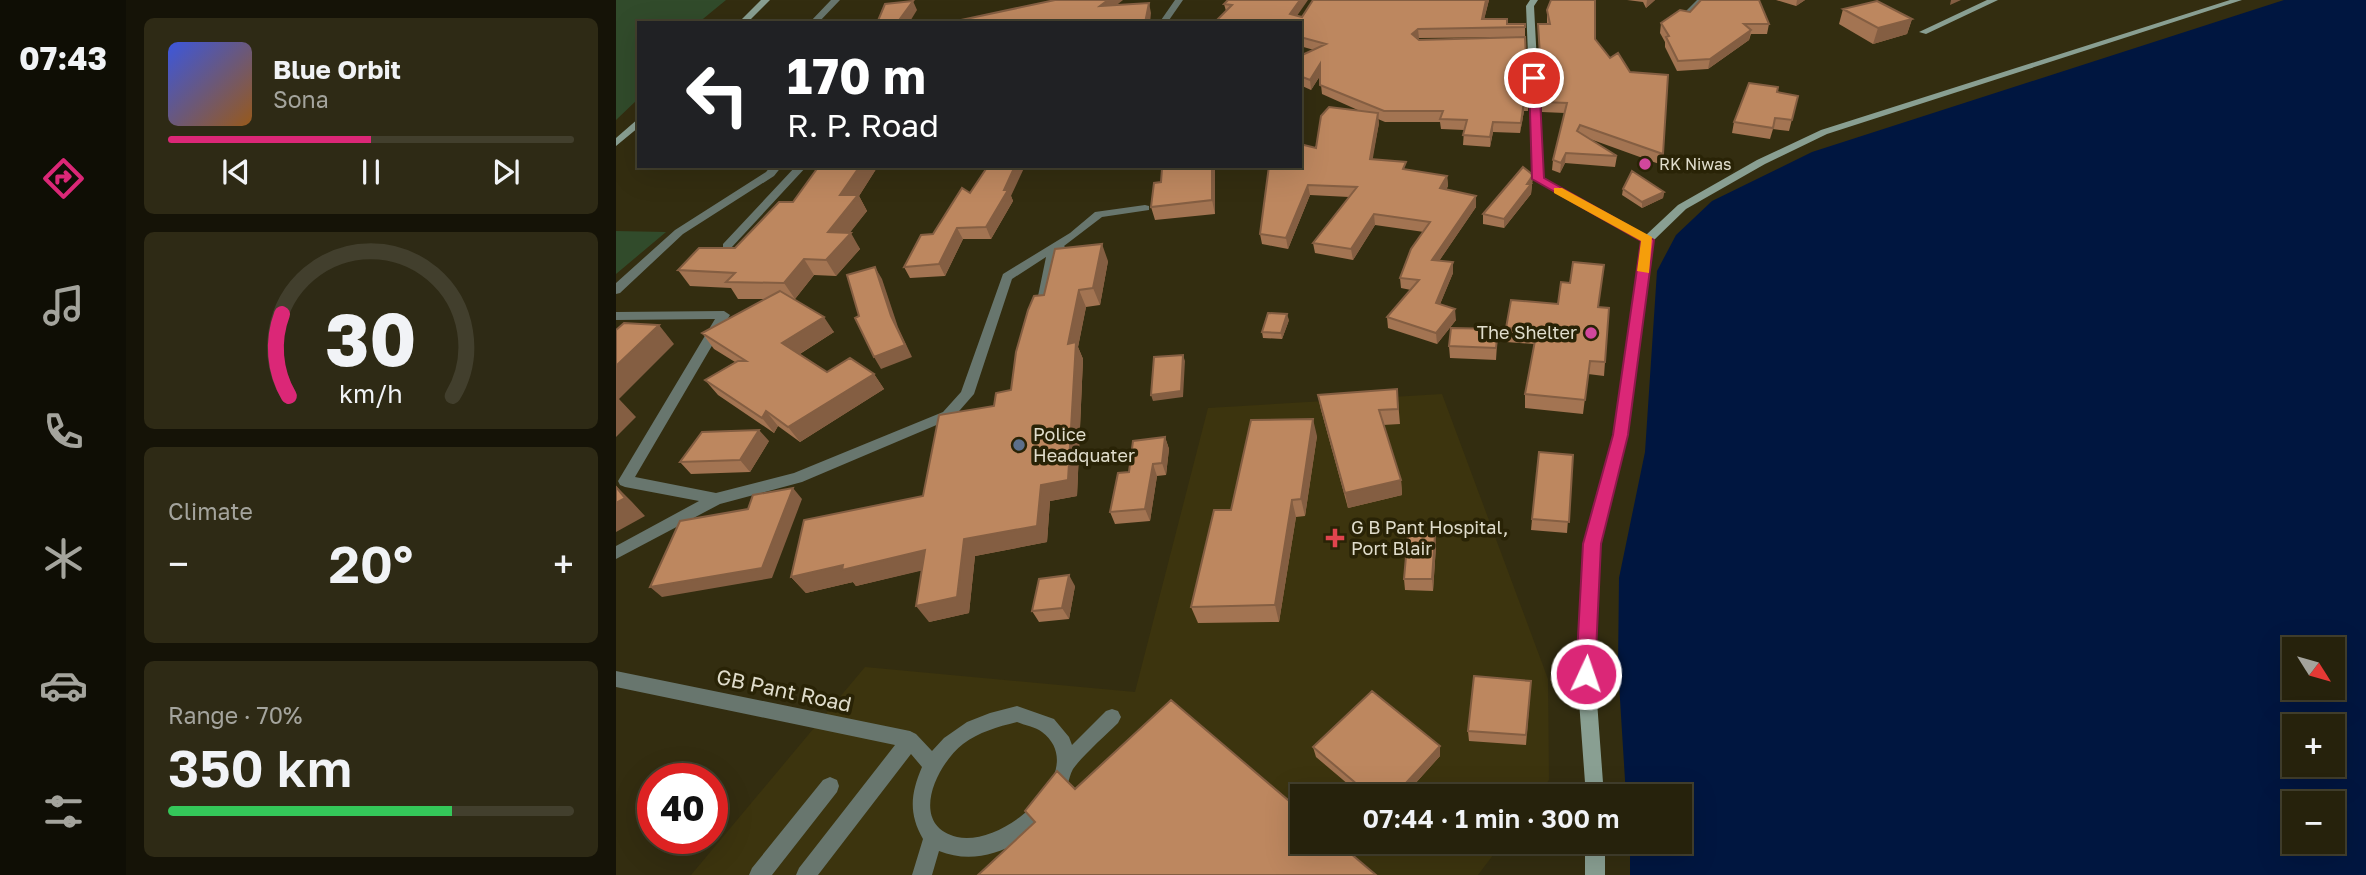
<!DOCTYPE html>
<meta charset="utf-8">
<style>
body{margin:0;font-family:"Golos Text",sans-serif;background:#2e2a15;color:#f1f3f6;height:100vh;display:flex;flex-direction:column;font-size:26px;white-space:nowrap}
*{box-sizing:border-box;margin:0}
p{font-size:23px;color:#a4a49d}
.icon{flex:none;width:38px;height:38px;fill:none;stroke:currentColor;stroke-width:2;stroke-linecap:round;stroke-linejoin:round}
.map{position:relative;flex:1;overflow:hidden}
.panel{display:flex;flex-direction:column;gap:18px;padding:18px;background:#151307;width:490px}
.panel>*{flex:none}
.top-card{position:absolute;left:21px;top:21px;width:665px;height:147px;border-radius:0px;box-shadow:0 7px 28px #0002,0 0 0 2px #423f2d;background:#202124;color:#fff;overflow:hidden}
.needle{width:46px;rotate:127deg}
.tools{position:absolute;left:1666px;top:637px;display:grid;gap:14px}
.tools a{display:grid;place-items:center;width:63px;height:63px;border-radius:0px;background:#26220c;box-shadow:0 7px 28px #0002,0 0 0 2px #423f2d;font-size:35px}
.speed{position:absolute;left:21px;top:763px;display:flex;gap:14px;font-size:35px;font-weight:700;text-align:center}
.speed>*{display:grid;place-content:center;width:91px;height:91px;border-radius:50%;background:#26220c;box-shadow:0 7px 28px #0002,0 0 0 2px #423f2d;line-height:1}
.speed .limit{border:10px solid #d22;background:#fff;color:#111}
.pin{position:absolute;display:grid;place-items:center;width:60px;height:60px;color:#fff;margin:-30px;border:4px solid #fff;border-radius:50%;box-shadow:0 2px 7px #0007}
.me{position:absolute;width:77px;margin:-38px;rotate:3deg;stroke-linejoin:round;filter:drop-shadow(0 0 5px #0008)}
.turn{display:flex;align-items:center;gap:24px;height:147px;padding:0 35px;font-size:32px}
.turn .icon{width:91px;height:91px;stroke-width:2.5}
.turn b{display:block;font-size:49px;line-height:60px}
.big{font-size:52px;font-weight:600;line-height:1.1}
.panel .tile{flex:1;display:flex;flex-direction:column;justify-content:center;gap:10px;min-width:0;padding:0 24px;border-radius:10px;background:#2e2a15}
.panel .dial{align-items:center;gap:0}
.dial svg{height:182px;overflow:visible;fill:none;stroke:#423f2d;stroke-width:7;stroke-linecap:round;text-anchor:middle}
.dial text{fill:#f1f3f6;stroke:none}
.song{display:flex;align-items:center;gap:21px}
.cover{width:84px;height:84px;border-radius:10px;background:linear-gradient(135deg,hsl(230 70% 55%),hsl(30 70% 35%))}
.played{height:7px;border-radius:4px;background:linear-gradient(90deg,#db2777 50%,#423f2d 50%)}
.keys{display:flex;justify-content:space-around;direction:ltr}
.heat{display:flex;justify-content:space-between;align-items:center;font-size:38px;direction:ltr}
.charge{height:10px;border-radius:5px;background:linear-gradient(90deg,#34c759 70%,#423f2d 0)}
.trip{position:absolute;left:674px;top:784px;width:402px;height:70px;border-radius:0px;background:#26220c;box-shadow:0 7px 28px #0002,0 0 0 2px #423f2d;font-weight:600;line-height:70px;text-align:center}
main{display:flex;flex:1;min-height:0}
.menu{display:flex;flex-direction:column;width:126px;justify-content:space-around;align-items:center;background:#0f0e05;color:#a4a49d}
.menu .icon{width:49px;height:49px}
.menu .active{color:#db2777}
.menu b{font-size:32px;color:#f1f3f6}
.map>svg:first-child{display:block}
</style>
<main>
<nav class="menu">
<b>07:43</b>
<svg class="icon active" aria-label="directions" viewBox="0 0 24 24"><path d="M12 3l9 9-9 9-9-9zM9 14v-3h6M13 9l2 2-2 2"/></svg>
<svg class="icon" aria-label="music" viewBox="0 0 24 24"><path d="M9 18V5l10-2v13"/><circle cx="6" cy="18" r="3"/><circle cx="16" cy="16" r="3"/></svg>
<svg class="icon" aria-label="phone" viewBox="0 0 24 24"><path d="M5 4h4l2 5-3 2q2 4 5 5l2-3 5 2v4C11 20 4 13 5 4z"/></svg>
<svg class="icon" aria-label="climate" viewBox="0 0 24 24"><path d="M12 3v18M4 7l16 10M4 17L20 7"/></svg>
<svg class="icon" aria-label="car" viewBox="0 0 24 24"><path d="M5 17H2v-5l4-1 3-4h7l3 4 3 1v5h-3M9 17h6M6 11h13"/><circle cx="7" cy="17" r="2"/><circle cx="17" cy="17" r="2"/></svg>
<svg class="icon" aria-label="filters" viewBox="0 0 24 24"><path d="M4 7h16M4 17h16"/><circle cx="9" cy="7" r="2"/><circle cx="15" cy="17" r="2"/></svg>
</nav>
<section class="panel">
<div class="tile">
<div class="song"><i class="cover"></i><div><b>Blue Orbit</b><p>Sona</p></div></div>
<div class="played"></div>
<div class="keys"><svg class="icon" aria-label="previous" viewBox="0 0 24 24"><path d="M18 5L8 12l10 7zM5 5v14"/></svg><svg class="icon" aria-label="pause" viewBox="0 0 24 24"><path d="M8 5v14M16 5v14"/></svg><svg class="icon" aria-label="next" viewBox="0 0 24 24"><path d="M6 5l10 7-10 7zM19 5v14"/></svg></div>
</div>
<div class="tile dial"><svg viewBox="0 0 100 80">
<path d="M14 69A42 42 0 1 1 86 69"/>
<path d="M14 69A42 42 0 0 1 11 33" stroke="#db2777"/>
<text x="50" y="56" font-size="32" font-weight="700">30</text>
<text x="50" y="72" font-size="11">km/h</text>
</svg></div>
<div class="tile"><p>Climate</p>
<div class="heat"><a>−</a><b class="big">20°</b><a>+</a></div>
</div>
<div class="tile"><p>Range · 70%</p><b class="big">350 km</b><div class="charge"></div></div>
</section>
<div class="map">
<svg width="1750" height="875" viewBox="0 0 1750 875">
<rect width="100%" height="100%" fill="#332d10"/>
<path fill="#3c340e" d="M826,394L932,679L933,780L921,796H686V842H887L862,875H75L249,667L519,692L592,408Z"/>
<path fill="#314b2b" d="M0,0H110L82,23H23V98L0,120Z
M0,231L50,232L0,274Z"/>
<path fill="#001640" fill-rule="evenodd" d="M1668,0H1750V875H1014V842H1064V796H1010L1002,667L1003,578L1029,452L1041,271L1060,235L1096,201L1196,152ZM1678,649H1717V688H1678ZM1678,726H1717V765H1678ZM1678,803H1717V842H1678Z"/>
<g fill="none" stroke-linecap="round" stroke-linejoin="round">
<path fill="#68766e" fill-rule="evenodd" d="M215,0H224L202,23H193Z
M559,0H567L551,23H543Z
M1081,0H1089L1071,20H1065V16Z
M155,166H166L158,176L67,234L4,293L0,294V283L59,230L150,172Z
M180,166H191L115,248H107V244Z
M529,205L533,206V210L486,217L448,246L451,249L441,260L431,304L427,305L421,301L430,257L396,279L358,394L337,418L186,482L104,504L0,559V546L83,501L9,487L4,485L2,481L99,319L0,320V312L108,311L114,315L19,477L100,493L178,473L327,412L345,392L387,274L454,233L479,212Z
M0,671L294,731L300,734L316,751L328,738L351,722L374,713L401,706L438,719L453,737L456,745L490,711L496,709L502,711L505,717L502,723C490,735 466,756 457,769C452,778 452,790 446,799C420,839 370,870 323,851L316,875H296L307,839C292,813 295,793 306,767L295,754L202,875H180L183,868L279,745L0,687ZM401,722C408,725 420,727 426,732C476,770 388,848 341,837C292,825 320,765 347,744C363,732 381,727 401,722Z
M214,777L221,780L223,786L221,792L156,875H133L136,868L207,780Z"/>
<path fill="#899f92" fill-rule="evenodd" d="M145,0H154L131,23H122Z
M914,0H922L918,6L927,178L1030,235L1062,205L1141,160L1205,130L1614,0H1626L1211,134L1149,164L1070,209L1037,241L1011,435L984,544L979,674L988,796H970L961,674L968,544L997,435L1025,241L917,179L910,6Z
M1371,0H1382L1310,34L1303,32Z
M23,118V127L0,146V138Z
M969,842H989V875H969Z"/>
</g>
<path fill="#a37452" d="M873,0L868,19L891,24H909V37L803,38L802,39L912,101V111H908L904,133L877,132L874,147L847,145L848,130L825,129L824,122H769L762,119L763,123L756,159L791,170L831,176L832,186L830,190L860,196V207L823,261L837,273L824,304L840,320L821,344L772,328L771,317L795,290L785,288L784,278L808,232L759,225L737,260L699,253L697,243L733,197L694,195L672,249L646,244L644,234L700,148L744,111L706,94L704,76L695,90L684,85V56L698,50L684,46V23L610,11L608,4L686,17Z
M1011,0H1039L1030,8L1027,2Z
M1160,0H1189L1180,6Z
M1227,9L1296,19L1291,34L1257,44L1223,24Z
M931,10L979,39L1047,154L1046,165L974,139L1001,156L999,167L949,163L944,173L936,170L937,160L949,113L926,112L922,24H931Z
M1045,23L1153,24L1151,34H1135L1133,40L1092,69L1061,71L1049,47V42L1044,33Z
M1161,93L1182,96L1173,131L1157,129L1154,139L1116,133L1118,122Z
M203,166H262L243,196L251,211L233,233L244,249L220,276L198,275L179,299H177L218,332L184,354L211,372L258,374L268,389L184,442L162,426L158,433L102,395L89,380L119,362L98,349L86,333L151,299H122L115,288L74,286L62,270L119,248L177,202Z
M599,166V214L539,220L535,207L545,182L562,168Z
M917,175L915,194L888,228L867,224V214Z
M1007,189L1048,192L1047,198L1026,208L1006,195Z
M395,196L397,201L375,239H347L329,276L294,278L288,267L317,234Z
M492,261L484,305L470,307L462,347L467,359L461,496L434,501L431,542L359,556L353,613L313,622L306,570L240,586L237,582L190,593L175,577L307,496L378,406L395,390L428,295Z
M983,307L989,362L988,376L972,374L967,414L909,408V394L918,344L890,342V328Z
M673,320L666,339L647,338L646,332Z
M882,329L880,360L834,358L833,346Z
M781,389L784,424L767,425L785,480L786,495L732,508L705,410L702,395Z
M701,436L689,516L680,517L663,622L582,623L575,607L615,510Z
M549,437L553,449L550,475L541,476L534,521L499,524L494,512L513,472Z
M153,441L134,472L75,474L64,462Z
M957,455L951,533L915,530L916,519Z
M820,546L817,591L789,590L788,579Z
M459,586L453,619L423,622L416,611Z
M915,681L910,745L853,741L852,731Z
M824,746V756L788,796H746L700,757L697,747Z"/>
<path fill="#845e42" d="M492,0H507L487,16L484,6Z
M684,0H692L676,23L674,14Z
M870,0H873L866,28V19Z
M1031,0H1039L1030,8Z
M1181,0H1189L1180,6Z
M1335,0H1345L1334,5Z
M297,1L301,10L293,23H281Z
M533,3L535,13L534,23H529Z
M1296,19L1291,34L1257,44L1262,28Z
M802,29L803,38L796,44V34Z
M1135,30L1133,40L1092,69L1094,59Z
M704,64L705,74L695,90L694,80Z
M908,101V111L904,133L905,123Z
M762,113L763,123L755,169L754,159Z
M877,122V132L874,147V137Z
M950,153L949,163L944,173L945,163Z
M244,166H262L243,196L251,211L222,248L235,233L244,249L220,276L210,260L212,232L224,195Z
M399,166H409L395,196L397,201L375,239L370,227Z
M596,166H599V214L596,200Z
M917,175L915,194L888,228V219Z
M831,176L832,186L825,199L824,188Z
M692,185L694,195L672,249L670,238Z
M1048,192L1047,198L1026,208V202Z
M860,196V207L817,270L816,260Z
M758,214L759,225L737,260L735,249Z
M341,228L347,239L329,276L323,264Z
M486,244L492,261L484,305L477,288Z
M188,259L198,275L179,299L168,283Z
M837,262V273L820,314V303Z
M259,267L266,279L282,327L296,357L265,369L258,357Z
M463,290L470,307L462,347L467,359L461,496L434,501L431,542L359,556L353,613L313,622L300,606L348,539L425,485Z
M839,309L840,320L821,344L820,333Z
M671,314L673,320L666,339L665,333Z
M208,317L218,332L177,358L166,343Z
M43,325L58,344L3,399L20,417L0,437V366Z
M567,355L569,361L567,397L537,401L535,395Z
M258,374L268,389L184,442L172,427Z
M150,411L162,426L158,433L146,418Z
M697,419L701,436L689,516L685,499Z
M143,430L153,441L134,472L124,460Z
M549,437L553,449L550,475L546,463Z
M537,464L541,476L534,521L529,509Z
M785,480L786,495L732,508L729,493Z
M0,486L16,502L29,516L0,532Z
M177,488L186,499L156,578L46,597L34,587Z
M676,500L680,517L663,622L659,605Z
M819,534L820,546L817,591L816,579Z
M309,550L321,567L240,586L237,582L190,593L175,577L227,565Z
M453,575L459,586L453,619L446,608Z
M824,746V756L788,796H778Z"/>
<path fill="#bd875f" stroke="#845e42" stroke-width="2" d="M439,0H492L484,6L533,3L529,23H346L345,20Z
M612,0H684L674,14L686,17L697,0H870L866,19H891V24H909V27L802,29L796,34L803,40L909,37L912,101H908L905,123L877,122L874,137L847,135L851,120L824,119L827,111H768L704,85V64L694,80L684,76V56L710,44L684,37V23H598L616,5L608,4Z
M935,0H979V39L994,58L1002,53L1014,72L1052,75L1047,154L964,125L961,131L1001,156L950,153L945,163L937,160L951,103L927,102L922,24H934L931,10Z
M1085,0H1143L1153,24H1128L1135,30L1094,59L1062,61L1050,37L1053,36L1045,23L1064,10L1074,12Z
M297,1L281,23H261L269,4Z
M1261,1L1296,19L1262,28L1227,9Z
M1133,83L1162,87L1161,92L1182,96L1176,120L1159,118L1157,128L1118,122Z
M713,107L762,113L754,159L790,162L787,169L831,176L824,188L860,196L816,260L837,262L820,303L839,309L820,333L771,317L803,280L784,278L795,249L814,222L758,214L735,249L697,243L741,187L692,185L670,238L644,234L653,166H684V144L700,148L705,116Z
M203,166H244L224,195H242L212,232L235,233L210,260L188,259L168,283L110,282L119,273L62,270L83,248H119L163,202H177Z
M372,166H399L388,190H392L370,227L341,228L323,264L288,267L305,235L317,234L346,188L354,193Z
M562,166H596V200L535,207L538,183L545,182L546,169L562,168Z
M907,167L917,175L911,184H915L888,219L867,214Z
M1016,171L1048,192L1026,202L1007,189Z
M486,244L477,288L463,290L452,344L460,342L452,480L425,485L421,526L348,539L341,597L300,606L309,550L226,570L227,565L175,577L188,520L307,496L323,415L378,406L380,393L395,390L400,352L412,310L418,296L428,295L439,249Z
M957,262L988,265L982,307L993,308L989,362L974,361L969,400L909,394L921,330L890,328L895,300L942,304L945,282L954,283Z
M259,267L275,316L289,345L258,357L239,318L243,316L231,275Z
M164,291L208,317L166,343L211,372L234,358L258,374L172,427L150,411L146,418L89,380L122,361H130L86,333Z
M652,313L671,314L665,333L646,332Z
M8,323L43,325L0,366V330Z
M835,328L882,329L880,348L833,346Z
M567,355L565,391L535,395L538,357Z
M781,389L782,409L763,410L785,480L729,493L702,395Z
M697,419L685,499L676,500L659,605L575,607L598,510H615L635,420Z
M143,430L124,460L64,462L86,432Z
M549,437L546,463L537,464L529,509L494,512L502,473L513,472L517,441Z
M923,452L957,455L953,522L916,519Z
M0,487L9,498L0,503Z
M177,488L146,568L34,587L64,521L132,509L137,495Z
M792,534H819L816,579H788Z
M453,575L446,608L416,611L423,579Z
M858,676L915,681L910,735L852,731Z
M756,691L824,746L778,796H755L697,747Z
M555,700L686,812V842H721L760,875H362L419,822L409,811L441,771L459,789Z"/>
<path fill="#db2777" stroke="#8e194d" stroke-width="2" d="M918,75L923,78L928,178L1038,240L1012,435L985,544L979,674L976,680L970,683L963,680L960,674L967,544L997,435L1025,241L916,179L913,78Z"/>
<path fill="#f59e0b" d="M938,188H946L1036,237L1033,273L1021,271L1025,241L938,193Z"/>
<g fill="#d1479c" stroke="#292306" stroke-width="2.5">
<circle cx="1029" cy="164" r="7"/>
<circle cx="975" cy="333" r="7"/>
</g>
<circle fill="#5c6f8a" stroke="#292306" stroke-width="2.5" cx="403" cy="445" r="7"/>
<path fill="#e0444e" stroke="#292306" stroke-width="2.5" d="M715.5 527.5h7v7h7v7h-7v7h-7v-7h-7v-7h7z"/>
<g text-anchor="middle" stroke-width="7" stroke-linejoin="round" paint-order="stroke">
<g font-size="16" fill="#e0ddcc" stroke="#292306" text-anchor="start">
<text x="1043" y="170">RK Niwas</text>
</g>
<g font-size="18" fill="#e0ddcc" stroke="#292306" text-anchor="start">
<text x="961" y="339" text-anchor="end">The Shelter</text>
<text x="417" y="441">Police<tspan x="417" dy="21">Headquater</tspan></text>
<text x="735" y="534">G B Pant Hospital,<tspan x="735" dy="21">Port Blair</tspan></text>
</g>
<g font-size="21" fill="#e0ddcc" stroke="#292306">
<text transform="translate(168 691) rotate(12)" y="7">GB Pant Road</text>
</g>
</g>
</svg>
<div class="tools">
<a><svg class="needle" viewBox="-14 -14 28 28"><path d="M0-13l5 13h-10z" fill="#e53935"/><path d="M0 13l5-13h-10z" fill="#a4a49d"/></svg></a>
<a>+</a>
<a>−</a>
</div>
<div class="speed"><div class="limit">40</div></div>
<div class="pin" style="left:918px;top:78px;background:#d93025"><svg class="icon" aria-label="arrive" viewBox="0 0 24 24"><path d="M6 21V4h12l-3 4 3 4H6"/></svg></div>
<svg class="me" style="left:970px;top:674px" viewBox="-20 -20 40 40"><circle r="17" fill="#db2777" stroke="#fff" stroke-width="3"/><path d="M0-11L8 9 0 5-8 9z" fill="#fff"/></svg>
<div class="trip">07:44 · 1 min · 300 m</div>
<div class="top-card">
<div class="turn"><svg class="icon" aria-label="left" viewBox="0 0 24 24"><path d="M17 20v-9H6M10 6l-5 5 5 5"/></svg><div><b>170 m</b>R. P. Road</div></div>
</div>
</div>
</main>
